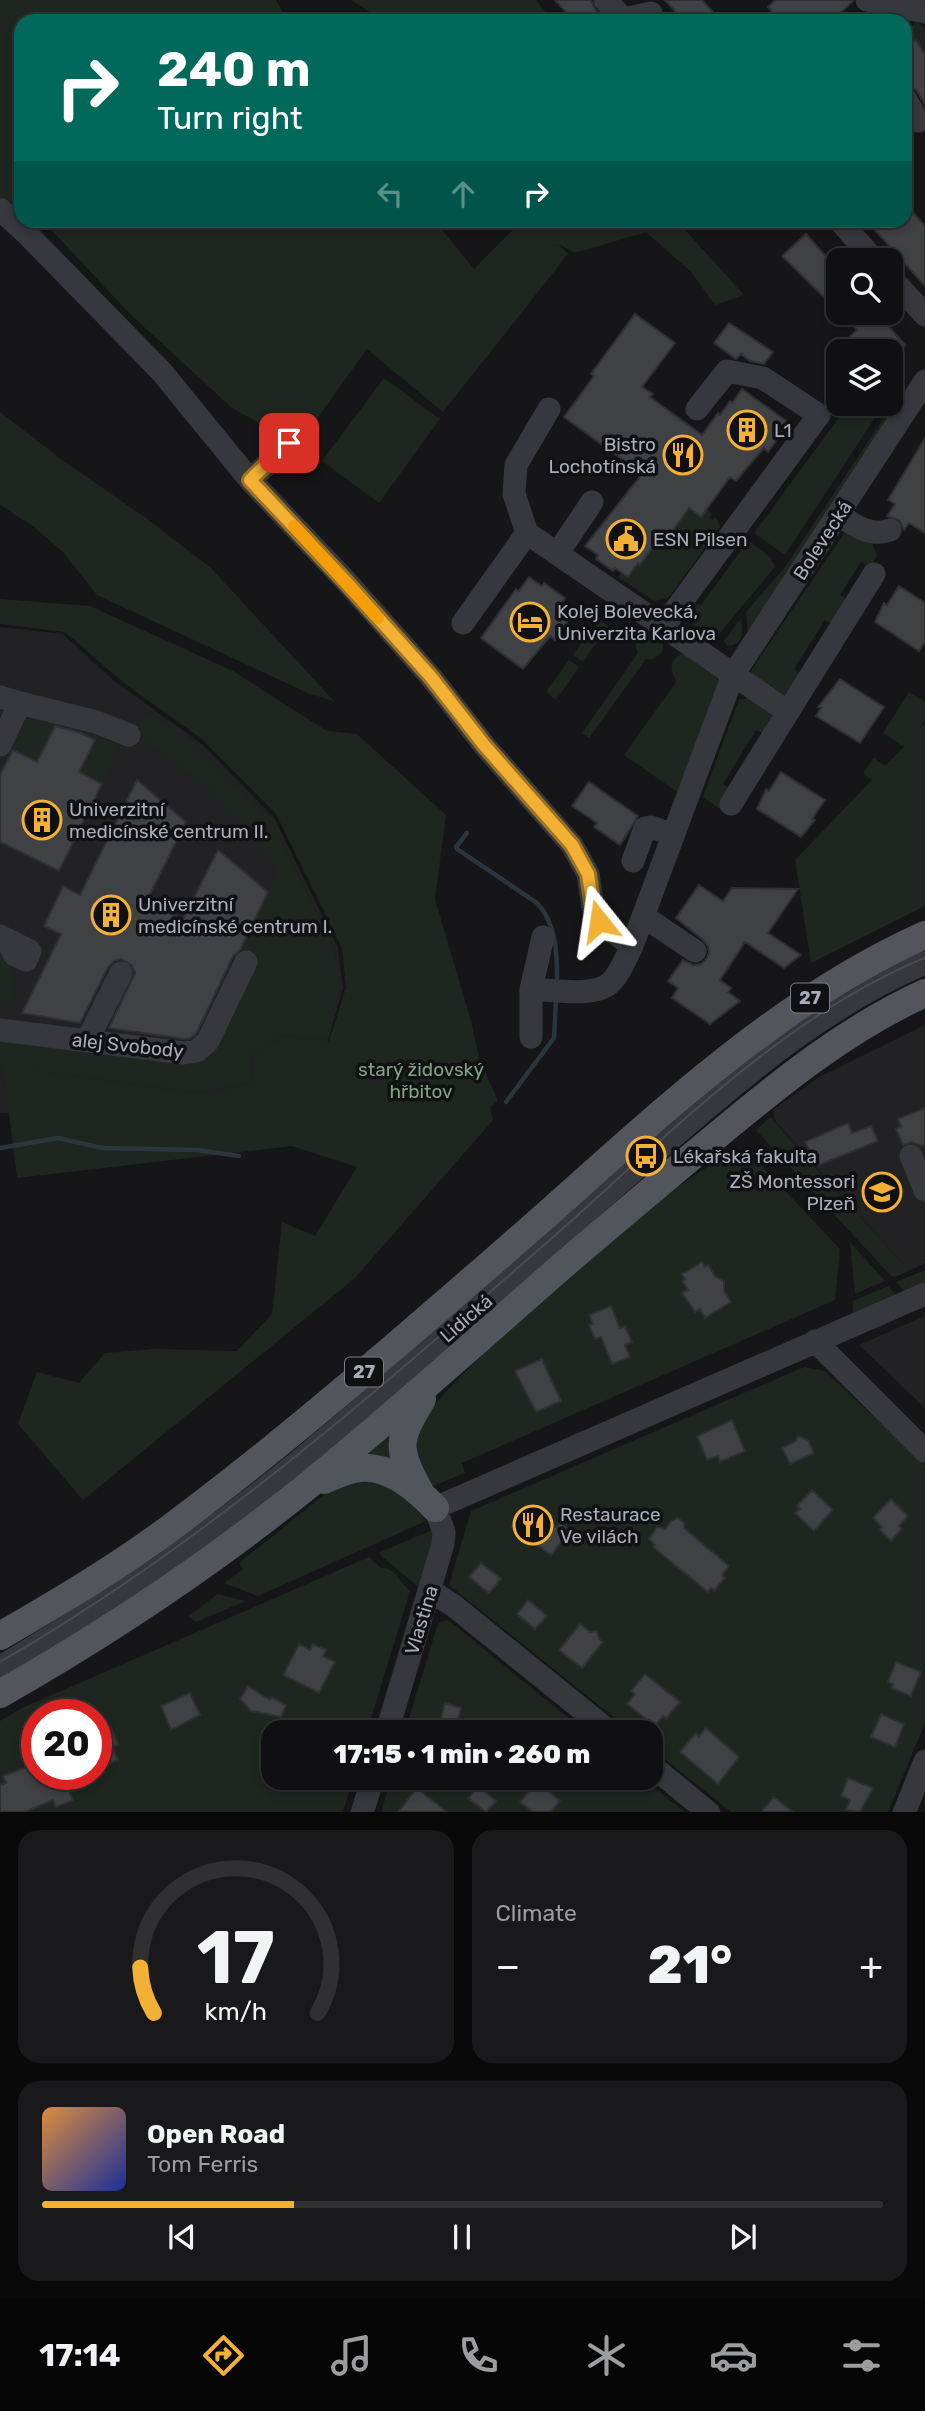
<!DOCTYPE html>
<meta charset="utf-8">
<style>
body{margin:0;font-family:Rubik,sans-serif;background:#19191b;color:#f1f3f6;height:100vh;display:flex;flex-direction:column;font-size:26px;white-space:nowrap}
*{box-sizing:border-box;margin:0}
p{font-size:23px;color:#9c9d9f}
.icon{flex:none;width:38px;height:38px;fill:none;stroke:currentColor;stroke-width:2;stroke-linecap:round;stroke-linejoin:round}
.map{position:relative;height:1812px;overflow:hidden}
.drawer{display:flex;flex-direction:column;gap:18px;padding:18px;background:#09090a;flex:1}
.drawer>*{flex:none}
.top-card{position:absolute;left:14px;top:14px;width:898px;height:214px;border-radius:21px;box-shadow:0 4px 10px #0003,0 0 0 2px #303032;background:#00695c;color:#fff;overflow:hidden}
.controls{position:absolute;left:826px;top:248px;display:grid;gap:14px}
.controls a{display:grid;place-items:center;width:77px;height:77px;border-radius:14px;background:#101012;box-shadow:0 4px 10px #0003,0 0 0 2px #303032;font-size:35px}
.speed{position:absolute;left:21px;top:1699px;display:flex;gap:14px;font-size:35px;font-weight:700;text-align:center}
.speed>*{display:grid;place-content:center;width:91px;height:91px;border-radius:50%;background:#101012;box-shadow:0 4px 10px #0003,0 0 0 2px #303032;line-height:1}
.speed .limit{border:10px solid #d22;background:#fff;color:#111}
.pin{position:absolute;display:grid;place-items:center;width:60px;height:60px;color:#fff;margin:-30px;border-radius:14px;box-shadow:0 4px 10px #0006}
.me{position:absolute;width:77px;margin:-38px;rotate:345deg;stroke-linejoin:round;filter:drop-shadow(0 0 5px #0008)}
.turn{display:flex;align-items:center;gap:24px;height:147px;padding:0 28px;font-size:32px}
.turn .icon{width:91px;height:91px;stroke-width:2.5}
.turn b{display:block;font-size:49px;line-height:60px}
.lanes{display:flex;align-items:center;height:66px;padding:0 28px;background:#0003;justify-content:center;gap:35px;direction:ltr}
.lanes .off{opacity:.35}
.big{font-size:52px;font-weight:800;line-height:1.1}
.drawer .tile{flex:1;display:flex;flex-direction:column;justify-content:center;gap:10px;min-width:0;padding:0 24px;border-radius:21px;background:#19191b}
.drawer .dial{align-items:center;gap:0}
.dial svg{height:182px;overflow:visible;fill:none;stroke:#303032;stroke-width:7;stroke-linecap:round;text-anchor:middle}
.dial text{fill:#f1f3f6;stroke:none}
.song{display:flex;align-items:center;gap:21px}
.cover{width:84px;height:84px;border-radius:10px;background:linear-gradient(135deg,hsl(30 70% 55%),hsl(230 70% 35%))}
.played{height:7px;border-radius:4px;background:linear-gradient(90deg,#f2b134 30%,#303032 30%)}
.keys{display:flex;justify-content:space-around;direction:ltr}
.heat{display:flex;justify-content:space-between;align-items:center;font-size:38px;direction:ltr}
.drawer .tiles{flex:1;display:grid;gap:18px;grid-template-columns:1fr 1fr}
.tile:last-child{grid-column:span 2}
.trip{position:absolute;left:261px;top:1720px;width:402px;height:70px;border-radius:21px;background:#101012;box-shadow:0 4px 10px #0003,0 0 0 2px #303032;font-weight:800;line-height:70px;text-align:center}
.menu{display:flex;height:112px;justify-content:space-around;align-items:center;background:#060607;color:#9c9d9f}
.menu .icon{width:49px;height:49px}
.menu .active{color:#f2b134}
.menu b{font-size:32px;color:#f1f3f6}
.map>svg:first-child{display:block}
</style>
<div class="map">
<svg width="925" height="1813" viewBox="0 0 925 1813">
<rect width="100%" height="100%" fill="#161618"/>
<path fill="#222225" d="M0,627L63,634L113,680L203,745L274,818L338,948L343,988L328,1040L310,1067L190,1109L0,1113Z
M925,1025V1263L909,1271L775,1121L773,1110L819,1077Z
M925,1316V1408L859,1345Z"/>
<path fill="#1e261f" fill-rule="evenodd" d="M0,0H276L287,21H21V206L0,197Z
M351,0H536L553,21H384Z
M916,22L925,28V55L916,40L905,46V34Z
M43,221H435L474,269L519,224L514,221H677L744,295L715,305L691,272L646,232L575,253L558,244L568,254L443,412L367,349L298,445L232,408L129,313Z
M384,378L440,419L379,503L322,461Z
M903,389L907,391L748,634L746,612L785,567Z
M849,404H865L878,413L785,555L754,533Z
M0,412L65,462L146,518L211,568L334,701L310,694L97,595L62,551L34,527L0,505Z
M679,500L706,509L712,514L710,518L713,520L716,517L720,527L670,596L665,599L654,601L618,577L621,572L628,577L638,563L641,565L651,551L645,546L649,540L660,547Z
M845,532L872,542L877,556L870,567L861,562L840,595L850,601L834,626L825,620L794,669L803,675L790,694L782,696L752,678L750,672Z
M748,541C758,548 772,555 775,567L719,634L714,638L703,636L693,625V611L697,604L701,605Z
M0,599L90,606L233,671L327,731L357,734L446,815L435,899L471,1021L479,1058L498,1101L490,1107L493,1120L355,1278L83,1500L18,1424L37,1372L79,1383L105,1353L154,1349L237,1351L272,1314L282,1222L315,1236L357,1167L292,1146L17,1178L3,1065H0V1040L181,1063L220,1041L262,959L241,947L278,870L241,823L209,789L135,734L146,716L155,715L198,746L273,824L334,948L340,988L326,1038L284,1035L250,1053L251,1081L200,1092L9,1067L201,1095L253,1083V1053L285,1037L329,1041L346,988L342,948L276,814L202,739L125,684L65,632L0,624Z
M741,618C743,631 744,645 727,646L724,641Z
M599,619L608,626L583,662L573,655Z
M646,631C659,630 666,640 662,652L654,659H646L589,738L582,733L638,653C633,644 637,636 646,631Z
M680,654H685L720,676L721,684L683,796L624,755L676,682C671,669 668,663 680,654Z
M569,660L579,667L556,700L546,692Z
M909,692L925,702V720L920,728L925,724V906L811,963L795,860L872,780L863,773L874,758L885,766L904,747L883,733Z
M747,698L755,699L772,712L774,722L767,736L756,730L723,784L733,791L723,811L703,797L739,699Z
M32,710L123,739L103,782L80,770L95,740L58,721L37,762L13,749Z
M0,950C15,967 20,982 10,1003L0,1002Z
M771,1117L774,1121L909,1271L895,1277L891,1276L756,1130Z
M734,1149L747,1150L840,1249L835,1300L462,1463L465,1473L433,1486L423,1483L410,1435L442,1396L532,1303L666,1189L682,1184Z
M850,1242L885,1281L855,1294Z
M925,1270V1287L908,1295L896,1282Z
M888,1286L899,1298L852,1319L853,1301Z
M804,1367L825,1371L925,1465V1723L888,1812H731L651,1748V1732H632L449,1585L471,1511Z
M394,1427L396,1461L360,1459Z
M360,1474L400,1490L426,1521L258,1596L224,1583L243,1569L239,1563L336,1485Z
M432,1530L434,1537L378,1732H374L418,1587L378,1553Z
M369,1557L381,1568C396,1568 399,1581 410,1591L367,1732H273V1778H353L343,1812H0V1721L22,1708ZM37,1715H96V1774H37Z
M218,1594L246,1601L196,1622L188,1616Z
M448,1620L586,1732H405L438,1623Z
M391,1778H642L685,1812L381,1813Z"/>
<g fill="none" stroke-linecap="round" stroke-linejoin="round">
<path stroke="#2c353c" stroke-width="4.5" d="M467,833L456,847L457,849L537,903C556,923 557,951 557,978
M506,1102L554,1038L556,999
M0,1148L58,1138L102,1148L197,1150L239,1156"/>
</g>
<path fill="#404145" stroke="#303034" stroke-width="2" d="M555,0H591L595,9L606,21H574Z
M665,0H702L721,21H684Z
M775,0H853V1L839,14L845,21H780L768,7Z
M916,40L925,55V105L917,91L911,86L905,84V46Z
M910,209L925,226V286L866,220H905V214Z
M806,234L838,270V297L831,304L782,256Z
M842,313H877L905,345L891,370V352H833L857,330Z
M635,314L675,343L642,387L653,394L650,397L702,435L718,413L720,415L730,401L732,403L742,389L789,423L768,452L764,448L736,481L730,477L701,517L689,508L660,548L655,544L640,565L638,563L628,577L615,568L613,571L596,559L598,555L585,546L642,474L564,417L594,376L591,374Z
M729,323L773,352L764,364L750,361L741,354L736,359L714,343Z
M925,438V533L909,523L904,530L899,520L887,516L895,504L888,500Z
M529,577L542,586L544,583L565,598L563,602L575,611L555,640L550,636L523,669L481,638L516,589L519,591Z
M899,586L925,603V642L919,651L875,622L884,603L887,605Z
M840,679L884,707L860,743L816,716L821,708L818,707Z
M55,726L81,733L95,740L79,772L102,784L59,871L0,842V775L13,750L37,762Z
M781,772L825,800L812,819L815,820L801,837L757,809L766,789L769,791Z
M137,780L186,822L146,902L183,919L218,850L268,892L240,950L233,956L197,1032L191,1038L184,1039L109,1028L135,973L132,965L121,959L114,961L108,967L80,1023L22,1013L61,934L44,926L63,886L80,895Z
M589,782L638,816L620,845L594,827L597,823L572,806Z
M699,885L723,901L732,888L798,889L768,933L801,955L784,968L745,942L720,980L731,988L728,992L740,1001L710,1024L672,998L678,988L668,981L683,960L693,965L701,964L706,959L709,953L708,946L703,940L676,918Z
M925,1108V1144L921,1146L912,1142L903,1145L896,1129L901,1126L898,1119Z
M848,1123L852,1133L871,1126L878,1141L819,1165L818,1160L814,1161L805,1142Z
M702,1262L705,1267L708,1265L715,1276L724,1281V1291L731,1302L705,1318L700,1309L695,1312L682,1293L688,1290L682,1281L685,1279L682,1274Z
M611,1306L620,1328L625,1326L632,1342L625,1345L630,1357L612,1364L601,1337L595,1339L589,1325L593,1324L589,1315Z
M542,1359L561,1401L536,1412L515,1371Z
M732,1420L745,1451L720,1462L718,1456L707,1460L697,1436Z
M798,1436L808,1440L814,1453L790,1464L782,1448L796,1441Z
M812,1490L833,1510L814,1531L795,1513L800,1509L797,1506Z
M891,1499L908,1516L899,1526L902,1529L891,1541L880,1530L882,1527L873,1518Z
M528,1506L557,1527L560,1522L570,1530L551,1555L512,1527Z
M678,1518L684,1523V1528L729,1566L722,1575L725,1578L714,1591L711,1588L708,1592L653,1547L655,1545L649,1539L657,1527L665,1529L672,1520Z
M481,1563L501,1579L489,1593L469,1577Z
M528,1600L547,1616L535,1629L517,1614Z
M580,1624L590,1632L597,1631L599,1639L603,1642L582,1668L559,1650Z
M299,1644L310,1650L313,1644L326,1650L323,1656L335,1662L319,1693L283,1675Z
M896,1662L921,1672L911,1696L891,1688L893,1684L888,1682Z
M645,1674L680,1702L666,1719L663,1716L655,1726L627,1704L635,1694L631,1691Z
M248,1686L270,1700L271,1697L286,1705L281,1717L251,1711L240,1699Z
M190,1693L200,1715L171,1730L161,1706Z
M445,1703L461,1708L455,1732L438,1729Z
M881,1714L904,1724L895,1747L871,1737Z
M111,1727L118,1745L112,1747L118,1760L96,1769V1733Z
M706,1728L739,1757L718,1784L680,1752L696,1733L699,1736Z
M37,1763V1774H85L66,1783L73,1800L56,1807L53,1800L25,1812H0V1785L6,1783L3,1776Z
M539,1778H544L553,1785L548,1791L560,1801L551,1812H533L520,1802Z
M848,1778L873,1788L860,1812L846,1810L850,1800L841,1796Z
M478,1786L496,1801L486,1812L468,1798Z
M417,1788L447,1812H398Z
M774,1797L793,1812H761Z"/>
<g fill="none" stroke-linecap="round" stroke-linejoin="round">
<path stroke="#37383d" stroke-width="23" d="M605,0L624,19L651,13
M867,0L925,12
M905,98L918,121
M0,209L26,233L161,371L250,480L346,581L431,677L484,745L572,845L588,874L593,908L599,921L632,946
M839,220L875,261
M891,278L925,315
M250,480L283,450L293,436
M839,515C855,526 871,537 890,530
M527,533L514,494L516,465L549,409
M557,554L592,502
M463,623L527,533L788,712L731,804
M663,627L819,415L763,378L727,371L697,409
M0,697L20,703L0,745
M20,703L96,722L129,735
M788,712L874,574
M633,861L645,828L651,827L673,835
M643,916L695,951
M0,936L30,951L26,960L15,955L6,939
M531,989C551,990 593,997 609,984C619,976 626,957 632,946L733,675L925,381
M0,1030L184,1053L197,1051L208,1041L246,962
M531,1037V989L543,937
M87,1041L121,973
M911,1156L925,1190
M815,1341L925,1451
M431,1591L454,1606L610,1732
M0,1667C104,1606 206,1537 299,1461C377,1396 454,1329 530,1262C580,1218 629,1174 680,1131C755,1066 833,1002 925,963
M387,1732L443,1544L444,1532L435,1508L925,1294
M651,1765L709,1813
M362,1813L373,1778
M904,1813L925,1761"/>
<path stroke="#53555c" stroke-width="28" d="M324,1480C336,1475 347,1469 360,1468C389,1465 417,1489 435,1508
M420,1492C396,1448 397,1441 422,1399
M0,1636C59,1602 118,1567 173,1526C296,1434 412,1332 528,1231C652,1122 773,1003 925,935
M0,1694C107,1633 209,1565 305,1488C390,1419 471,1346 553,1274C606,1228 660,1183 714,1138C780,1083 846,1029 925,993"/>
<path stroke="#4a4c52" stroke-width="2" d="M0,1662C203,1545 376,1392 552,1238C663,1140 786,1014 925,958"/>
</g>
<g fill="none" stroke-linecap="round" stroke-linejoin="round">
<defs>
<path id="route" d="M289,443L250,480L346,582L431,677L484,745L572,845L588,874L593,908L599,921"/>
</defs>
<use href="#route" stroke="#9d7322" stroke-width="18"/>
<use href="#route" stroke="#f2b134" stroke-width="12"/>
<path stroke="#f59e0b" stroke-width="12" d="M294,526L378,618"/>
</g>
<defs>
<symbol id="building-ring" viewBox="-11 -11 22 22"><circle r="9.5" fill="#111113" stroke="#f2b134" stroke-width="1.5"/><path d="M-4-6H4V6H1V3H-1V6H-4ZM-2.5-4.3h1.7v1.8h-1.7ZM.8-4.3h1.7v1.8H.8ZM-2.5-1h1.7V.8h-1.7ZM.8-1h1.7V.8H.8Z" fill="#f2b134"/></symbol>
<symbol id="restaurant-ring" viewBox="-11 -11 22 22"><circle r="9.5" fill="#111113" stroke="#f2b134" stroke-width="1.5"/><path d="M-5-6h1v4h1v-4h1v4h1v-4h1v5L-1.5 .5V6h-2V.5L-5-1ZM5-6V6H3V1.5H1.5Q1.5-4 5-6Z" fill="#f2b134"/></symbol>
<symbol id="civic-ring" viewBox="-11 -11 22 22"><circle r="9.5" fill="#111113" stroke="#f2b134" stroke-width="1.5"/><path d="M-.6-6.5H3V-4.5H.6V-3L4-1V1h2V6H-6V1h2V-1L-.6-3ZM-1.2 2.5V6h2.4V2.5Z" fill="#f2b134"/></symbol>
<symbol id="hotel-ring" viewBox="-11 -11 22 22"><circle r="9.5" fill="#111113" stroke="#f2b134" stroke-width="1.5"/><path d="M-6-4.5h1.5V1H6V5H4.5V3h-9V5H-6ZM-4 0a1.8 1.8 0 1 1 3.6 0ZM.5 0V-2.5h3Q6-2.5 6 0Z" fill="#f2b134"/></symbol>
<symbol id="bus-ring" viewBox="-11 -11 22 22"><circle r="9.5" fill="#111113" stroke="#f2b134" stroke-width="1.5"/><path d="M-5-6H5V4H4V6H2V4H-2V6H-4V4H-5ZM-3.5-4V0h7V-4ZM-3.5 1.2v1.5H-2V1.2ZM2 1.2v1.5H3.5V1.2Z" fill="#f2b134"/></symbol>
<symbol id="school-ring" viewBox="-11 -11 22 22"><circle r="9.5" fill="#111113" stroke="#f2b134" stroke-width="1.5"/><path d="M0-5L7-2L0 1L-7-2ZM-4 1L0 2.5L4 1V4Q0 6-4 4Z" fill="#f2b134"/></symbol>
</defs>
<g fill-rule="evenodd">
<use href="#building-ring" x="725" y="408" width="44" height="44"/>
<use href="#restaurant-ring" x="661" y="433" width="44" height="44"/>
<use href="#civic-ring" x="604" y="517" width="44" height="44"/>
<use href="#hotel-ring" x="508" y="600" width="44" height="44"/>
<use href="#building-ring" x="20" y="798" width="44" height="44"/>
<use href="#building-ring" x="89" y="893" width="44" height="44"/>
<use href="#bus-ring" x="624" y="1134" width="44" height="44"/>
<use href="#school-ring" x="860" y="1170" width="44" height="44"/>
<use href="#restaurant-ring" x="511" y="1503" width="44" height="44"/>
</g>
<g text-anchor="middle" stroke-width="7" stroke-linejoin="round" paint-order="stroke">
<g fill="#111113" stroke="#7b7e86" stroke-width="2">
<rect x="791" y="983.5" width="38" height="29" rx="5"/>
<rect x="345" y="1357.5" width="38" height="29" rx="5"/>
</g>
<g font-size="18" font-weight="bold" fill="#a8adb8">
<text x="810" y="1004">27</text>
<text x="364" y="1378">27</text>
</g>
<g font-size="19" fill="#a8adb8" stroke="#111113" text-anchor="start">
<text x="774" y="437">L1</text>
<text x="656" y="451" text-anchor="end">Bistro<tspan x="656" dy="22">Lochotínská</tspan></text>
<text x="653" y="546">ESN Pilsen</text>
<text x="557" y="618">Kolej Bolevecká,<tspan x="557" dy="22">Univerzita Karlova</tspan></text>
<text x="69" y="816">Univerzitní<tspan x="69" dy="22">medicínské centrum II.</tspan></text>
<text x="138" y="911">Univerzitní<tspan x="138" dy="22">medicínské centrum I.</tspan></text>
<text x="673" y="1163">Lékařská fakulta</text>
<text x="855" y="1188" text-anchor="end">ZŠ Montessori<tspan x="855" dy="22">Plzeň</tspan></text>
<text x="560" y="1521">Restaurace<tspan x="560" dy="22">Ve vilách</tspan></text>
</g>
<g font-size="19" fill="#a8adb8" stroke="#111113">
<text transform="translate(822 540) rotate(-57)" y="7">Bolevecká</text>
<text transform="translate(128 1045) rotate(6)" y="7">alej Svobody</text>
<text transform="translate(466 1318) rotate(-41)" y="7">Lidická</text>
<text transform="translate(421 1620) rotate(-73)" y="7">Vlastina</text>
</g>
<g font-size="19" fill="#7fa381" stroke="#111113">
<text x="421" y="1076">starý židovský<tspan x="421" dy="22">hřbitov</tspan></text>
</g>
</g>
</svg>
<div class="controls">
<a><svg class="icon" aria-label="search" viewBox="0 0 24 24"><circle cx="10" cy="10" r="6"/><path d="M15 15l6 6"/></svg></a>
<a><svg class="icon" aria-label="layers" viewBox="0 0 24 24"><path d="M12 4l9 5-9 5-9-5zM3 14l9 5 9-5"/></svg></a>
</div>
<div class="speed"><div class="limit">20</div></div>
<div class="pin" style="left:289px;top:443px;background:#d93025"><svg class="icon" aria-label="arrive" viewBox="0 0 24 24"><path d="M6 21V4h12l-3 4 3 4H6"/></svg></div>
<svg class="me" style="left:599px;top:921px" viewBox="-20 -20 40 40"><path d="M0-17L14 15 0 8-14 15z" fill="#f2b134" stroke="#fff" stroke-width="4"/></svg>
<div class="trip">17:15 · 1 min · 260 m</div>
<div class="top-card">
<div class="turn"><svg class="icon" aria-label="right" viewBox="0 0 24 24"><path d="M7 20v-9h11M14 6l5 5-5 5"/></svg><div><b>240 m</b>Turn right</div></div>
<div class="lanes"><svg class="icon off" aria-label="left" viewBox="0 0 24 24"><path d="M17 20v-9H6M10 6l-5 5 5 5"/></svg><svg class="icon off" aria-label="ahead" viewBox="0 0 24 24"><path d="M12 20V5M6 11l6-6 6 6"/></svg><svg class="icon" aria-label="right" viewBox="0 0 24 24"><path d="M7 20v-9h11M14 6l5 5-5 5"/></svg></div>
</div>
</div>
<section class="drawer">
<div class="tiles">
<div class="tile dial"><svg viewBox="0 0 100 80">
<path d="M14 69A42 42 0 1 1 86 69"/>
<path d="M14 69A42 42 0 0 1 8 49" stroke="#f2b134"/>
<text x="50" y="56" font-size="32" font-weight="700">17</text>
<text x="50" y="72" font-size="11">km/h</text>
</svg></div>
<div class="tile"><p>Climate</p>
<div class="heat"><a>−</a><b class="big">21°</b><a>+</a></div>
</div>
<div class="tile">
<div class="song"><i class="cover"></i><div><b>Open Road</b><p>Tom Ferris</p></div></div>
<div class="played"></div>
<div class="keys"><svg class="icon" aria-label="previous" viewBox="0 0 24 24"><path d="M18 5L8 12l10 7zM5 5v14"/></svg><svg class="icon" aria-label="pause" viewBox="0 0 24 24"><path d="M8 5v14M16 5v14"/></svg><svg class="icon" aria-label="next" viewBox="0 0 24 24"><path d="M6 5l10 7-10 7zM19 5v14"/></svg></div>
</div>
</div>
</section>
<nav class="menu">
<b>17:14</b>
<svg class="icon active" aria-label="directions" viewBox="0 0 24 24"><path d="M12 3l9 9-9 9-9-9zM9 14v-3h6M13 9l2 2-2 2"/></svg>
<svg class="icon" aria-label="music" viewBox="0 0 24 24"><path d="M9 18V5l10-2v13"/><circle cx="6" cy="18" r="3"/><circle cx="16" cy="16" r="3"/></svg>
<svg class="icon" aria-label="phone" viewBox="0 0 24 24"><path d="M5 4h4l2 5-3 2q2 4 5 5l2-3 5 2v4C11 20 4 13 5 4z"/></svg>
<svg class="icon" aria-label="climate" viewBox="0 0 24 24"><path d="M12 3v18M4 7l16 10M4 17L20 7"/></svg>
<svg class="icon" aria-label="car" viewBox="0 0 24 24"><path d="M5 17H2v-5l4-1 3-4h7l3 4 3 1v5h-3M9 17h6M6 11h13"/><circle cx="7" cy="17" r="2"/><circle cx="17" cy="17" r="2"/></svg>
<svg class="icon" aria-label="filters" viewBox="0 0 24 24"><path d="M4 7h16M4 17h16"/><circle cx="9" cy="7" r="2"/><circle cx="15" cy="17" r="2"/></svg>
</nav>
